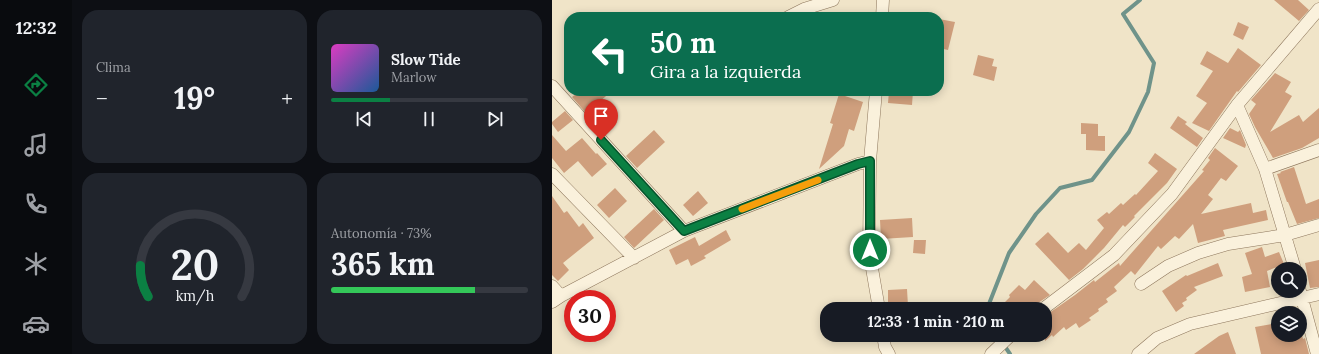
<!DOCTYPE html>
<html lang="es">
<meta charset="utf-8">
<style>
body{margin:0;font-family:Lora,serif;background:#20242c;color:#f1f3f6;height:100vh;display:flex;flex-direction:column;font-size:15px;white-space:nowrap}
*{box-sizing:border-box;margin:0}
p{font-size:13px;color:#9ea1a6}
.icon{flex:none;width:22px;height:22px;fill:none;stroke:currentColor;stroke-width:2;stroke-linecap:round;stroke-linejoin:round}
.map{position:relative;flex:1;overflow:hidden}
.sheet{display:flex;flex-direction:column;gap:10px;padding:10px;background:#0d0f14;width:480px}
.sheet>*{flex:none}
.banner{position:absolute;left:12px;top:12px;width:380px;height:84px;border-radius:16px;box-shadow:0 2px 10px #0003;background:#0b6e4f;color:#fff;overflow:hidden}
.tools{position:absolute;left:719px;top:262px;display:grid;gap:8px}
.tools a{display:grid;place-items:center;width:36px;height:36px;border-radius:50%;background:#171b24;box-shadow:0 2px 10px #0003;font-size:20px}
.speed{position:absolute;left:12px;top:290px;display:flex;gap:8px;font-size:20px;font-weight:700;text-align:center}
.speed>*{display:grid;place-content:center;width:52px;height:52px;border-radius:50%;background:#171b24;box-shadow:0 2px 10px #0003;line-height:1}
.speed .limit{border:6px solid #d22;background:#fff;color:#111}
.pin{position:absolute;display:grid;place-items:center;width:34px;height:34px;color:#fff;margin:-41px -17px;border-radius:50% 50% 50% 0;rotate:-45deg;box-shadow:0 0 4px #0007}
.pin .icon{rotate:45deg}
.me{position:absolute;width:44px;margin:-22px;rotate:0deg;stroke-linejoin:round;filter:drop-shadow(0 0 3px #0008)}
.turn{display:flex;align-items:center;gap:14px;height:84px;padding:0 20px;font-size:18px}
.turn .icon{width:52px;height:52px;stroke-width:2.5}
.turn b{display:block;font-size:28px;line-height:34px}
.big{font-size:30px;font-weight:700;line-height:1.1}
.sheet .widget{flex:1;display:flex;flex-direction:column;justify-content:center;gap:6px;min-width:0;padding:0 14px;border-radius:16px;background:#20242c}
.sheet .dial{align-items:center;gap:0}
.dial svg{height:104px;overflow:visible;fill:none;stroke:#363941;stroke-width:7;stroke-linecap:round;text-anchor:middle}
.dial text{fill:#f1f3f6;stroke:none}
.song{display:flex;align-items:center;gap:12px}
.cover{width:48px;height:48px;border-radius:6px;background:linear-gradient(135deg,hsl(310 70% 55%),hsl(210 70% 35%))}
.played{height:4px;border-radius:2px;background:linear-gradient(90deg,#0b8043 30%,#363941 30%)}
.keys{display:flex;justify-content:space-around;direction:ltr}
.heat{display:flex;justify-content:space-between;align-items:center;font-size:22px;direction:ltr}
.charge{height:6px;border-radius:3px;background:linear-gradient(90deg,#34c759 73%,#363941 0)}
.sheet .tiles{flex:1;display:grid;gap:10px;grid-template-columns:repeat(2,1fr)}
.trip{position:absolute;left:268px;top:302px;width:232px;height:40px;border-radius:16px;background:#171b24;box-shadow:0 2px 10px #0003;font-weight:700;line-height:40px;text-align:center}
main{display:flex;flex:1;min-height:0}
.menu{display:flex;flex-direction:column;width:72px;justify-content:space-around;align-items:center;background:#090b0e;color:#9ea1a6}
.menu .icon{width:28px;height:28px}
.menu .selected{color:#0b8043}
.menu b{font-size:18px;color:#f1f3f6}
.map>svg:first-child{display:block}
</style>
<main>
<nav class="menu">
<b>12:32</b>
<svg class="icon selected" aria-label="directions" viewBox="0 0 24 24"><path d="M12 3l9 9-9 9-9-9zM9 14v-3h6M13 9l2 2-2 2"/></svg>
<svg class="icon" aria-label="music" viewBox="0 0 24 24"><path d="M9 18V5l10-2v13"/><circle cx="6" cy="18" r="3"/><circle cx="16" cy="16" r="3"/></svg>
<svg class="icon" aria-label="phone" viewBox="0 0 24 24"><path d="M5 4h4l2 5-3 2q2 4 5 5l2-3 5 2v4C11 20 4 13 5 4z"/></svg>
<svg class="icon" aria-label="climate" viewBox="0 0 24 24"><path d="M12 3v18M4 7l16 10M4 17L20 7"/></svg>
<svg class="icon" aria-label="car" viewBox="0 0 24 24"><path d="M5 17H2v-5l4-1 3-4h7l3 4 3 1v5h-3M9 17h6M6 11h13"/><circle cx="7" cy="17" r="2"/><circle cx="17" cy="17" r="2"/></svg>
</nav>
<section class="sheet">
<div class="tiles">
<div class="widget"><p>Clima</p>
<div class="heat"><a>−</a><b class="big">19°</b><a>+</a></div>
</div>
<div class="widget">
<div class="song"><i class="cover"></i><div><b>Slow Tide</b><p>Marlow</p></div></div>
<div class="played"></div>
<div class="keys"><svg class="icon" aria-label="previous" viewBox="0 0 24 24"><path d="M18 5L8 12l10 7zM5 5v14"/></svg><svg class="icon" aria-label="pause" viewBox="0 0 24 24"><path d="M8 5v14M16 5v14"/></svg><svg class="icon" aria-label="next" viewBox="0 0 24 24"><path d="M6 5l10 7-10 7zM19 5v14"/></svg></div>
</div>
<div class="widget dial"><svg viewBox="0 0 100 80">
<path d="M14 69A42 42 0 1 1 86 69"/>
<path d="M14 69A42 42 0 0 1 8 45" stroke="#0b8043"/>
<text x="50" y="56" font-size="32" font-weight="700">20</text>
<text x="50" y="72" font-size="11">km/h</text>
</svg></div>
<div class="widget"><p>Autonomía · 73%</p><b class="big">365 km</b><div class="charge"></div></div>
</div>
</section>
<div class="map">
<svg width="767" height="354" viewBox="0 0 767 354">
<rect width="100%" height="100%" fill="#f0e4c8"/>
<g fill="none" stroke-linecap="round" stroke-linejoin="round">
<path stroke="#6f938a" stroke-width="4" d="M435,309L457,253L484,214L508,188L540,180L577,132L596,92L602,63L571,14L588,0
M445,335L458,354"/>
</g>
<path fill="#cf9f7d" d="M722,0H746L757,10L747,21Z
M387,19L403,22L396,50L387,48Z
M686,22L697,27L691,40L681,35Z
M686,48L709,65L686,92L685,91L657,131L640,123L655,103L644,96L661,71L648,64L655,51L676,63Z
M426,55L442,59L440,66L445,67L442,81L421,75Z
M723,73L739,82L733,92L740,96L718,132L747,115L751,122L767,108V138L750,148L721,158L703,127L697,114L704,104L699,100Z
M28,91H60L34,113L20,97Z
M337,91H361L360,105L336,103Z
M287,94L311,102L302,131L297,129L292,146L267,169L281,124L278,123Z
M13,111L21,120L6,132L0,124V122Z
M626,116L635,122L633,124L651,138L645,147L618,128Z
M529,123L546,124V136H553V151L534,150V134H529Z
M678,128L686,132L688,130L694,145L693,148L671,138Z
M102,130L113,142L85,168L74,156Z
M0,135L14,151L30,138L44,154L45,153L55,164L40,177L26,161L12,173L0,158Z
M663,148L686,166L674,181L669,178L656,195L661,199L649,214L699,203L701,213L714,210L716,220L671,230L673,236L646,243L641,224L627,239L623,236L609,249L606,246L583,275L579,271L562,287L565,291L554,299L556,302L546,309L547,311L537,318L539,320L527,328L524,323L514,330L512,327L501,337L500,335L493,341V316L523,295L542,280L543,282L567,263L568,266L652,171L650,170L658,160L656,158Z
M603,153L625,169L615,183L582,216L583,217L573,227L571,225L552,248L531,269L517,280L483,244L496,232L516,253L527,243L534,250L552,228L545,220L555,212L557,214L569,203L571,205L583,194L584,195L606,171L596,163Z
M742,167L754,204L767,199V218L745,224L736,202H735L725,174L729,173L728,172Z
M63,188L75,201L57,218L45,205Z
M146,191L156,203L141,216L131,205Z
M0,196L12,213L15,211L27,227L31,223L42,238L11,263L17,270L6,281L0,275Z
M102,209L112,220L82,248L72,237Z
M360,218L361,237L329,239L328,220Z
M174,230L179,240L152,256L154,258L139,266L136,259L124,265L117,250L143,237L147,246Z
M362,240H374L373,254L361,253Z
M710,247L713,257L727,252L732,264L715,271L718,287L693,292L690,277L700,274L693,253Z
M767,260V287L758,288L753,263Z
M666,263L671,276L642,287L645,290L634,298L635,300L630,303L632,306L624,312L610,291L634,275L635,276Z
M482,280L498,295L486,303L484,309H446L458,297L457,295L467,285L473,290Z
M355,289L356,306H336V290Z
M726,323V335H750L751,339L753,338L757,354H709L703,327Z
M676,332L684,354H642L667,336Z"/>
<g fill="none" stroke-linecap="round" stroke-linejoin="round">
<defs>
<path id="minor" d="M236,17L252,9L281,0
M330,17L331,0
M0,86L132,231
M324,91L318,161L317,251L327,309
M685,105L713,169L743,269
M713,169L767,150
M0,174L82,258
M589,284L616,266L646,253L676,244L733,235L767,225
M0,286L9,296
M748,291L765,354
M0,302L9,296L132,231L306,164L318,161
M491,309L562,255L620,194L685,105L767,9
M331,335L333,347L337,354
M439,354L459,335
M586,354L605,338L638,324L767,294"/>
</defs>
<use href="#minor" stroke="#8d765c" stroke-width="13"/>
<use href="#minor" stroke="#faf1dc" stroke-width="12"/>
</g>
<g fill="none" stroke-linecap="round" stroke-linejoin="round">
<defs>
<path id="route" d="M49,140L132,231L306,164L318,161V250"/>
</defs>
<use href="#route" stroke="#07532c" stroke-width="10"/>
<use href="#route" stroke="#0b8043" stroke-width="7"/>
<path stroke="#f59e0b" stroke-width="7" d="M190,209L266,180"/>
</g>
</svg>
<div class="tools">
<a><svg class="icon" aria-label="search" viewBox="0 0 24 24"><circle cx="10" cy="10" r="6"/><path d="M15 15l6 6"/></svg></a>
<a><svg class="icon" aria-label="layers" viewBox="0 0 24 24"><path d="M12 4l9 5-9 5-9-5zM3 14l9 5 9-5"/></svg></a>
</div>
<div class="speed"><div class="limit">30</div></div>
<div class="pin" style="left:49px;top:140px;background:#d93025"><svg class="icon" aria-label="arrive" viewBox="0 0 24 24"><path d="M6 21V4h12l-3 4 3 4H6"/></svg></div>
<svg class="me" style="left:318px;top:250px" viewBox="-20 -20 40 40"><circle r="17" fill="#0b8043" stroke="#fff" stroke-width="3"/><path d="M0-11L8 9 0 5-8 9z" fill="#fff"/></svg>
<div class="trip">12:33 · 1 min · 210 m</div>
<div class="banner">
<div class="turn"><svg class="icon" aria-label="left" viewBox="0 0 24 24"><path d="M17 20v-9H6M10 6l-5 5 5 5"/></svg><div><b>50 m</b>Gira a la izquierda</div></div>
</div>
</div>
</main>
